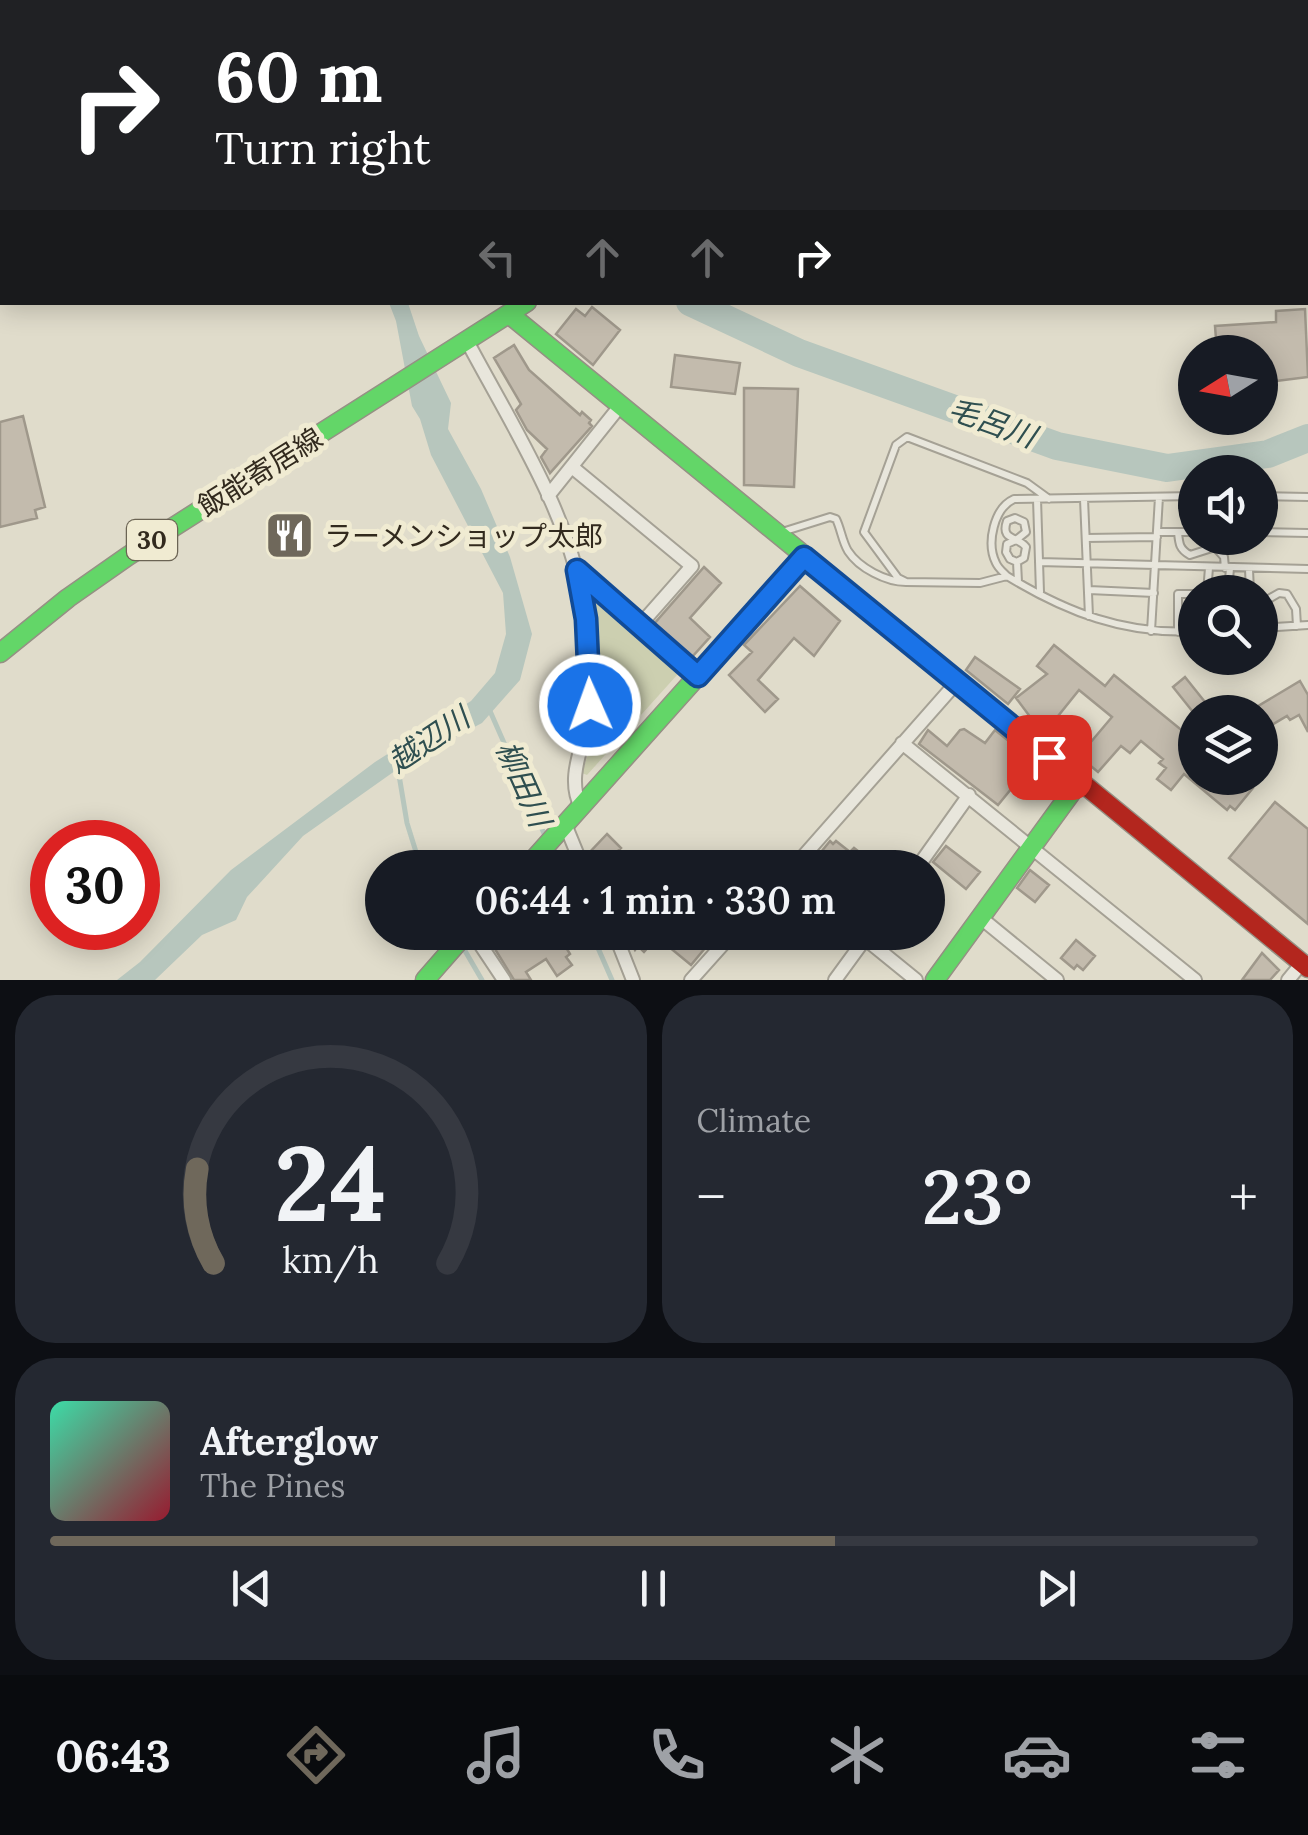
<!DOCTYPE html>
<meta charset="utf-8">
<style>
body{margin:0;font-family:Lora,"Noto Sans JP",serif;background:#242831;color:#f1f3f6;height:100vh;display:flex;flex-direction:column;font-size:38px;white-space:nowrap}
*{box-sizing:border-box;margin:0}
p{font-size:32px;color:#9ea1a6}
.icon{flex:none;width:55px;height:55px;fill:none;stroke:currentColor;stroke-width:2;stroke-linecap:round;stroke-linejoin:round}
.map{position:relative;height:980px;overflow:hidden}
.panel{display:flex;flex-direction:column;gap:15px;padding:15px;background:#0d0f14;flex:1}
.panel>*{flex:none}
.hud{position:absolute;left:0px;top:0px;width:1310px;height:305px;box-shadow:0 5px 25px #0003;background:#202124;color:#fff;overflow:hidden}
.needle{width:65px;rotate:259deg}
.controls{position:absolute;left:1178px;top:335px;display:grid;gap:20px}
.controls a{display:grid;place-items:center;width:100px;height:100px;border-radius:50%;background:#171b24;box-shadow:0 5px 25px #0003;font-size:50px}
.speed{position:absolute;left:30px;top:820px;display:flex;gap:20px;font-size:50px;font-weight:700;text-align:center}
.speed>*{display:grid;place-content:center;width:130px;height:130px;border-radius:50%;background:#171b24;box-shadow:0 5px 25px #0003;line-height:1}
.speed .limit{border:15px solid #d22;background:#fff;color:#111}
.pin{position:absolute;display:grid;place-items:center;width:85px;height:85px;color:#fff;margin:-42px;border-radius:20px;box-shadow:0 5px 15px #0006}
.me{position:absolute;width:110px;margin:-55px;rotate:358deg;stroke-linejoin:round;filter:drop-shadow(0 0 8px #0008)}
.turn{display:flex;align-items:center;gap:35px;height:210px;padding:0 50px;font-size:45px}
.turn .icon{width:130px;height:130px;stroke-width:2.5}
.turn b{display:block;font-size:70px;line-height:85px}
.lanes{display:flex;align-items:center;height:95px;padding:0 50px;background:#0003;justify-content:center;gap:50px;direction:ltr}
.lanes .off{opacity:.35}
.big{font-size:75px;font-weight:600;line-height:1.1}
.panel .widget{flex:1;display:flex;flex-direction:column;justify-content:center;gap:15px;min-width:0;padding:0 35px;border-radius:40px;background:#242831}
.panel .dial{align-items:center;gap:0}
.dial svg{height:260px;overflow:visible;fill:none;stroke:#363941;stroke-width:7;stroke-linecap:round;text-anchor:middle}
.dial text{fill:#f1f3f6;stroke:none}
.song{display:flex;align-items:center;gap:30px}
.cover{width:120px;height:120px;border-radius:15px;background:linear-gradient(135deg,hsl(160 70% 55%),hsl(350 70% 35%))}
.played{height:10px;border-radius:5px;background:linear-gradient(90deg,#6f685b 65%,#363941 65%)}
.keys{display:flex;justify-content:space-around;direction:ltr}
.heat{display:flex;justify-content:space-between;align-items:center;font-size:55px;direction:ltr}
.panel .tiles{flex:1;display:grid;gap:15px;grid-template-columns:1fr 1fr}
.widget:last-child{grid-column:span 2}
.trip{position:absolute;left:365px;top:850px;width:580px;height:100px;border-radius:50px;background:#171b24;box-shadow:0 5px 25px #0003;font-weight:600;line-height:100px;text-align:center}
.dock{display:flex;height:160px;justify-content:space-around;align-items:center;background:#090b0e;color:#9ea1a6}
.dock .icon{width:70px;height:70px}
.dock .active{color:#6f685b}
.dock b{font-size:45px;color:#f1f3f6}
.map>svg:first-child{display:block}
</style>
<div class="map">
<svg width="1308" height="980" viewBox="0 0 1308 980">
<rect width="100%" height="100%" fill="#e0dccb"/>
<path fill="#cccfb0" d="M593,594L678,668L677,675L587,775L582,773C602,715 602,658 588,599Z"/>
<path fill="#b7c6bd" d="M389,303H408L419,336L451,403L448,429L481,489L510,557L532,634L520,680L482,723L409,761L303,836L247,897L236,920L202,935L155,980H117L140,962L231,870L375,762L471,701L495,673L506,634L503,593L431,455L420,419L412,406L396,321Z"/>
<g fill="none" stroke-linecap="round" stroke-linejoin="round">
<path stroke="#b7c6bd" stroke-width="5" d="M490,711L546,838
M397,763L407,823L421,868
M551,848L561,868
M454,932L482,980
M591,932L612,980"/>
<path stroke="#b7c6bd" stroke-width="28" d="M428,0L429,2
M690,302L799,353L1057,446L1167,468L1268,454L1308,438"/>
</g>
<path fill="#c3bbad" stroke="#9f988b" stroke-width="2.5" d="M592,307L620,330L593,365L556,334L576,309L585,316Z
M1305,309L1308,377L1260,383V352H1217L1215,326L1276,322V311Z
M514,345L529,370L580,415L582,412L591,420L589,423L592,426L550,473L541,457L547,449L527,430L516,410L521,404L494,358Z
M675,355L740,363L735,394L671,387Z
M744,388L798,389L794,487L744,485Z
M23,416L45,507L35,510L37,518L0,527V422Z
M704,567L721,583L690,618L710,637L692,657L654,624Z
M800,586L840,621L814,656L794,638L758,680L778,699L765,712L729,675L752,652L744,645Z
M1054,645L1105,686L1114,675L1195,741V778H1240L1253,788L1235,810L1230,806L1227,810L1184,774L1171,790L1157,779L1166,768L1159,763L1163,759L1141,741L1130,753L1121,746L1098,772L1079,756L1112,717L1079,690L1058,716L1044,727L1038,719L1034,722L1016,698L1047,674L1037,666Z
M975,657L1020,689L1008,704L966,670Z
M1185,677L1205,702L1193,712L1173,687Z
M1300,681L1308,695V732L1299,715L1290,720L1287,716L1265,729L1260,712L1253,709Z
M964,729L985,743L995,730L1034,761L998,805L919,744L928,730L947,746L960,730Z
M1275,802L1308,829V924L1229,858Z
M607,834L621,848L613,856L625,868H605L589,853Z
M830,841L833,844L836,841L850,852L854,848L867,858L860,868H808Z
M946,846L980,872L966,889L933,862Z
M1030,870L1049,885L1035,902L1017,888Z
M493,932H551L559,947L564,944L570,954L566,957L572,965L557,976L546,959L526,972L531,980H514L487,936Z
M625,932H689L706,947L691,965L657,937L644,952L638,946L635,950Z
M1076,940L1095,956L1083,970L1077,965L1074,969L1061,958Z
M1262,953L1279,970L1270,980H1242Z"/>
<g fill="none" stroke-linecap="round" stroke-linejoin="round">
<defs>
<path id="lane" d="M1195,496L1014,499C994,508 986,543 996,563C998,568 1003,572 1007,576C1066,612 1125,635 1195,631
M1260,496L1308,497
M1037,499L1040,592
M1084,499L1089,616
M782,532L830,517L836,519C841,529 842,541 848,551C859,568 886,582 906,582L898,578L864,532L896,445L907,437L1027,483L1049,499
M1157,532H1195
M1178,532C1179,543 1179,549 1190,555L1215,547L1224,557L1225,568
M1260,532L1308,533
M1086,538L1157,537
M1016,540L1026,532L1024,522L1015,518L1007,521C1000,541 1018,536 1026,547L1024,558L1017,562L1010,559L1006,552L1007,544L1016,540
M1017,562L1018,582
M1039,562L1308,569
M1249,569L1250,592
M906,582L980,583L1007,576
M1089,590L1154,593
M1207,592L1209,568
M1228,592L1230,568
M1260,604L1279,593L1287,594L1296,609L1297,626
M1260,628L1308,625
M1151,631L1159,497
M1178,632V594H1195"/>
<path id="street" d="M1172,0V2
M467,341C513,428 575,521 586,621C589,647 591,677 590,704C588,740 564,774 581,807
M572,467L692,566L640,625
M548,496L620,406
M577,570L698,675
M902,743L1195,980
M565,824L583,868
M793,868L957,682
M917,868L969,795
M981,918L1057,980
M472,932L504,980
M614,932L633,980
M857,932L916,980
M691,980L734,932
M835,980L870,932
M1288,980L1302,963"/>
<path id="fast" d="M1117,2L1127,0
M509,314L1075,777
M0,653L68,598L128,556L527,302
M526,868L804,557
M425,980L467,932
M935,980L1079,782"/>
<path id="jam" d="M1075,777L1308,968"/>
</defs>
<use href="#lane" stroke="#a5a195" stroke-width="10"/>
<use href="#street" stroke="#a5a195" stroke-width="16"/>
<use href="#fast" stroke="#959084" stroke-width="21"/>
<use href="#jam" stroke="#959084" stroke-width="21"/>
<use href="#lane" stroke="#e8e6dc" stroke-width="6"/>
<use href="#street" stroke="#e8e6dc" stroke-width="12"/>
<use href="#fast" stroke="#63d668" stroke-width="18"/>
<use href="#jam" stroke="#b3261e" stroke-width="18"/>
</g>
<g fill="none" stroke-linecap="round" stroke-linejoin="round">
<defs>
<path id="route" d="M590,705L586,619L577,570L698,676L804,557L1049,757"/>
</defs>
<use href="#route" stroke="#114b97" stroke-width="25"/>
<use href="#route" stroke="#1a73e8" stroke-width="18"/>
</g>
<defs>
<symbol id="restaurant-square" viewBox="-11 -11 22 22"><rect x="-9" y="-9" width="18" height="18" rx="4" fill="#6f685b" stroke="#f0ebd2"/><path d="M-5-6h1v4h1v-4h1v4h1v-4h1v5L-1.5 .5V6h-2V.5L-5-1ZM5-6V6H3V1.5H1.5Q1.5-4 5-6Z" fill="#fff"/></symbol>
</defs>
<g fill-rule="evenodd">
<use href="#restaurant-square" x="262" y="508" width="55" height="55"/>
</g>
<g text-anchor="middle" stroke-width="10" stroke-linejoin="round" paint-order="stroke">
<rect fill="#f0ebd2" stroke="#6b6454" stroke-width="2.5" x="127" y="520" width="50" height="40" rx="8"/>
<g font-size="25" font-weight="bold" fill="#322a1e">
<text x="152" y="549">30</text>
</g>
<g font-size="28" fill="#322a1e" stroke="#f0ebd2">
<text transform="translate(260 472) rotate(-32)" y="10">飯能寄居線</text>
</g>
<g font-size="28" fill="#322a1e" stroke="#f0ebd2" text-anchor="start">
<text x="324" y="546">ラーメンショップ太郎</text>
</g>
<g font-size="30" font-style="italic" fill="#2f4f50" stroke="#f0ebd2">
<text transform="translate(992 423) rotate(20)" y="10">毛呂川</text>
<text transform="translate(429 740) rotate(-34)" y="10">越辺川</text>
<text transform="translate(523 784) rotate(66)" y="10">柳田川</text>
</g>
</g>
</svg>
<div class="controls">
<a><svg class="needle" viewBox="-14 -14 28 28"><path d="M0-13l5 13h-10z" fill="#e53935"/><path d="M0 13l5-13h-10z" fill="#9ea1a6"/></svg></a>
<a><svg class="icon" aria-label="sound" viewBox="0 0 24 24"><path d="M4 9h4l5-4v14l-5-4H4zM17 9q2 3 0 6"/></svg></a>
<a><svg class="icon" aria-label="search" viewBox="0 0 24 24"><circle cx="10" cy="10" r="6"/><path d="M15 15l6 6"/></svg></a>
<a><svg class="icon" aria-label="layers" viewBox="0 0 24 24"><path d="M12 4l9 5-9 5-9-5zM3 14l9 5 9-5"/></svg></a>
</div>
<div class="speed"><div class="limit">30</div></div>
<div class="pin" style="left:1049px;top:757px;background:#d93025"><svg class="icon" aria-label="arrive" viewBox="0 0 24 24"><path d="M6 21V4h12l-3 4 3 4H6"/></svg></div>
<svg class="me" style="left:590px;top:705px" viewBox="-20 -20 40 40"><circle r="17" fill="#1a73e8" stroke="#fff" stroke-width="3"/><path d="M0-11L8 9 0 5-8 9z" fill="#fff"/></svg>
<div class="trip">06:44 · 1 min · 330 m</div>
<div class="hud">
<div class="turn"><svg class="icon" aria-label="right" viewBox="0 0 24 24"><path d="M7 20v-9h11M14 6l5 5-5 5"/></svg><div><b>60 m</b>Turn right</div></div>
<div class="lanes"><svg class="icon off" aria-label="left" viewBox="0 0 24 24"><path d="M17 20v-9H6M10 6l-5 5 5 5"/></svg><svg class="icon off" aria-label="ahead" viewBox="0 0 24 24"><path d="M12 20V5M6 11l6-6 6 6"/></svg><svg class="icon off" aria-label="ahead" viewBox="0 0 24 24"><path d="M12 20V5M6 11l6-6 6 6"/></svg><svg class="icon" aria-label="right" viewBox="0 0 24 24"><path d="M7 20v-9h11M14 6l5 5-5 5"/></svg></div>
</div>
</div>
<section class="panel">
<div class="tiles">
<div class="widget dial"><svg viewBox="0 0 100 80">
<path d="M14 69A42 42 0 1 1 86 69"/>
<path d="M14 69A42 42 0 0 1 9 40" stroke="#6f685b"/>
<text x="50" y="56" font-size="32" font-weight="700">24</text>
<text x="50" y="72" font-size="11">km/h</text>
</svg></div>
<div class="widget"><p>Climate</p>
<div class="heat"><a>−</a><b class="big">23°</b><a>+</a></div>
</div>
<div class="widget">
<div class="song"><i class="cover"></i><div><b>Afterglow</b><p>The Pines</p></div></div>
<div class="played"></div>
<div class="keys"><svg class="icon" aria-label="previous" viewBox="0 0 24 24"><path d="M18 5L8 12l10 7zM5 5v14"/></svg><svg class="icon" aria-label="pause" viewBox="0 0 24 24"><path d="M8 5v14M16 5v14"/></svg><svg class="icon" aria-label="next" viewBox="0 0 24 24"><path d="M6 5l10 7-10 7zM19 5v14"/></svg></div>
</div>
</div>
</section>
<nav class="dock">
<b>06:43</b>
<svg class="icon active" aria-label="directions" viewBox="0 0 24 24"><path d="M12 3l9 9-9 9-9-9zM9 14v-3h6M13 9l2 2-2 2"/></svg>
<svg class="icon" aria-label="music" viewBox="0 0 24 24"><path d="M9 18V5l10-2v13"/><circle cx="6" cy="18" r="3"/><circle cx="16" cy="16" r="3"/></svg>
<svg class="icon" aria-label="phone" viewBox="0 0 24 24"><path d="M5 4h4l2 5-3 2q2 4 5 5l2-3 5 2v4C11 20 4 13 5 4z"/></svg>
<svg class="icon" aria-label="climate" viewBox="0 0 24 24"><path d="M12 3v18M4 7l16 10M4 17L20 7"/></svg>
<svg class="icon" aria-label="car" viewBox="0 0 24 24"><path d="M5 17H2v-5l4-1 3-4h7l3 4 3 1v5h-3M9 17h6M6 11h13"/><circle cx="7" cy="17" r="2"/><circle cx="17" cy="17" r="2"/></svg>
<svg class="icon" aria-label="filters" viewBox="0 0 24 24"><path d="M4 7h16M4 17h16"/><circle cx="9" cy="7" r="2"/><circle cx="15" cy="17" r="2"/></svg>
</nav>
